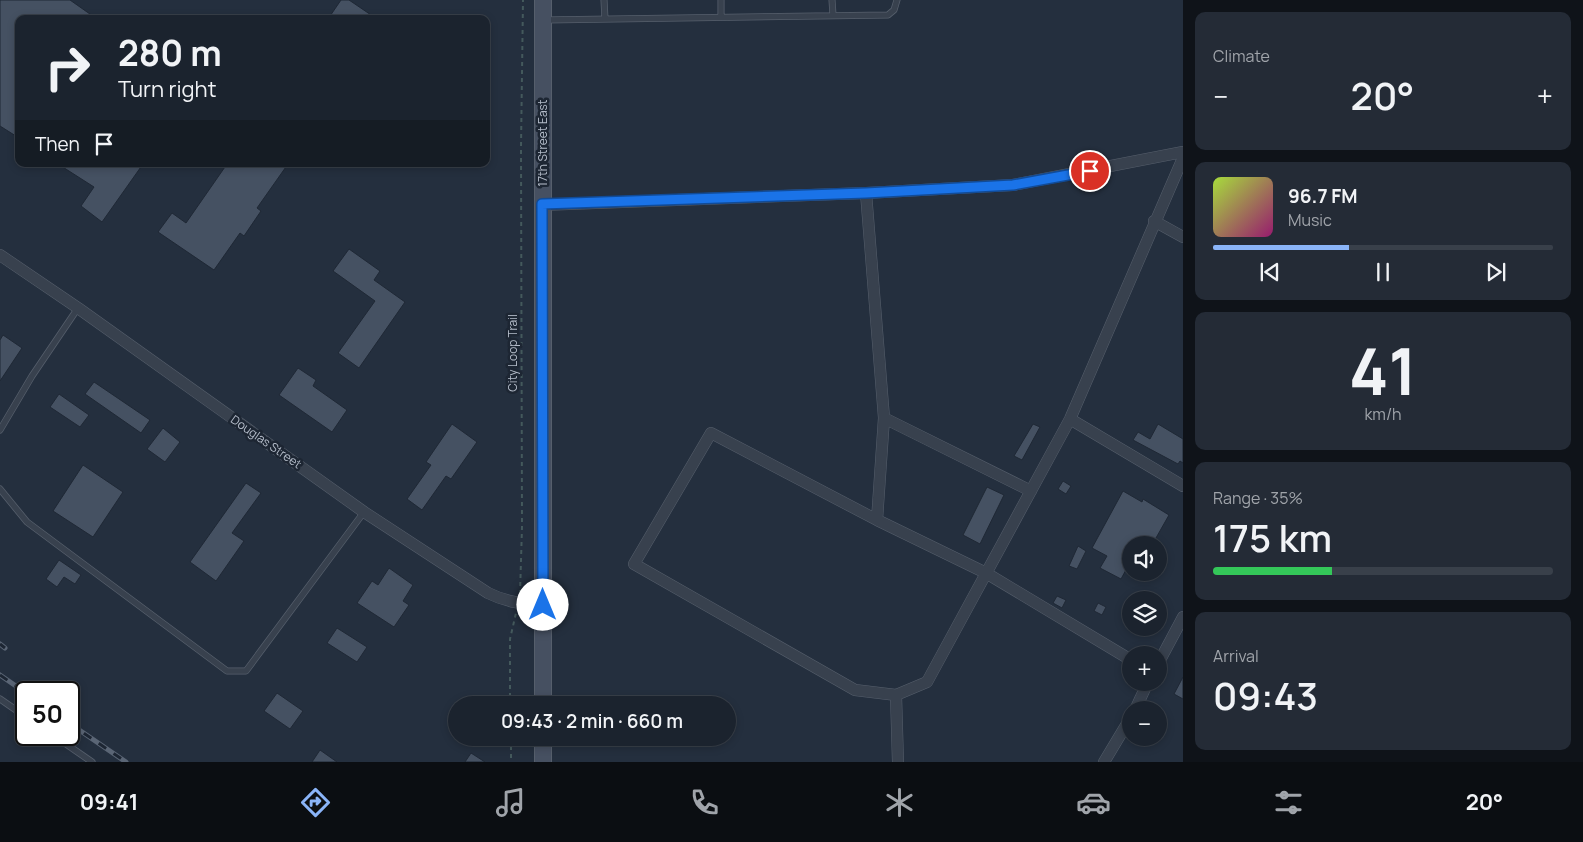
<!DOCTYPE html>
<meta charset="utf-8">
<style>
body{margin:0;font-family:Manrope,sans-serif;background:#242b36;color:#f1f3f6;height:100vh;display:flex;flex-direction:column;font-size:19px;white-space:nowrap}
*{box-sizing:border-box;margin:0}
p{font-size:16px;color:#a0a4aa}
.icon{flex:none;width:28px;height:28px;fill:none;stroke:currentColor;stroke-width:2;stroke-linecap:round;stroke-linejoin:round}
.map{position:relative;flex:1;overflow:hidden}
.sheet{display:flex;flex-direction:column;gap:12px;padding:12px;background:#0f1319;width:400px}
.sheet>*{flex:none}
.banner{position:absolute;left:15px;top:15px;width:475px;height:152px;border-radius:10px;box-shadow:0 2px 8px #0003,0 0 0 1px #39404a;background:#1b232e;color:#f1f3f6;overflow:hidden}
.fabs{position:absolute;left:1122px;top:536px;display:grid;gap:10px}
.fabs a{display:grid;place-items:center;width:45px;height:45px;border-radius:50%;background:#1b232e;box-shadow:0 2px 8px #0003,0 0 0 1px #39404a;font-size:25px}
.speed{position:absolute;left:15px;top:681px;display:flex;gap:10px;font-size:25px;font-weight:700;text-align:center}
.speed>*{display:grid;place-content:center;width:65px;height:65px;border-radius:50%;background:#1b232e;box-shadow:0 2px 8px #0003,0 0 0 1px #39404a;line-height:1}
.speed .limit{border:2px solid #111;border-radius:8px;background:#fff;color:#111}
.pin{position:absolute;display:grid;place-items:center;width:42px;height:42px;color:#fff;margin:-21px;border:2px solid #fff;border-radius:50%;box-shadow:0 1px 5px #0007}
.me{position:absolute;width:55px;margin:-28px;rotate:0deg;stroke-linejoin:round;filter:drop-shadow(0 0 4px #0008)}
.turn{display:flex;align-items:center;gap:18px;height:105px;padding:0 20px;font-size:22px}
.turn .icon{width:65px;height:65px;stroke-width:2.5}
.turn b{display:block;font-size:35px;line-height:42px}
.then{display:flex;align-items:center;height:48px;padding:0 20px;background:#0003;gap:10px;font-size:19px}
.big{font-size:38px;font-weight:600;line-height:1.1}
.sheet .card{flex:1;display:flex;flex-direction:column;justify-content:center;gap:8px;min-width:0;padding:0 18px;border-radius:10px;background:#242b36}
.sheet .dial{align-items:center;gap:0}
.dial b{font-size:65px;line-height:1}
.song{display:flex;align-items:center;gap:15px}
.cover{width:60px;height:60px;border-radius:8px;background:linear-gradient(135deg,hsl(80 70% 55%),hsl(320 70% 35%))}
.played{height:5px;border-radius:2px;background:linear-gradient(90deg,#8ab4f8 40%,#39404a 40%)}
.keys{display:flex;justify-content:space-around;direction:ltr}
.heat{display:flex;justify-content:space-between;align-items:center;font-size:28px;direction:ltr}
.charge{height:8px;border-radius:4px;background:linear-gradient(90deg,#34c759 35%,#39404a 0)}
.trip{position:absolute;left:448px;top:696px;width:288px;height:50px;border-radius:25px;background:#1b232e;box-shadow:0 2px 8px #0003,0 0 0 1px #39404a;font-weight:600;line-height:50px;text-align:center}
.tab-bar{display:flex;height:80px;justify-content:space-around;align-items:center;background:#0b0e12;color:#a0a4aa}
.tab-bar .icon{width:35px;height:35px}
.tab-bar .current{color:#8ab4f8}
.tab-bar b{font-size:22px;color:#f1f3f6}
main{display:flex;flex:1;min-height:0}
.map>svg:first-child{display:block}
</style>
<main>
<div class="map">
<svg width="1183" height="762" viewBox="0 0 1183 762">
<rect width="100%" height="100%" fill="#242f3e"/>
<path fill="#455162" stroke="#1f2835" d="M0,0H70L97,19H19V138L0,126Z
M341,0H349L377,19H328Z
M58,164H143L102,222L81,206L94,187Z
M227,164H288L257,208L261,211L244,236L240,233L214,270L158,232L172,213L186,223Z
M349,249L380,271L374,280L405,302L359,368L338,353L375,301L333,271Z
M3,335L22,348L0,381V340Z
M298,368L316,380L313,386L347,410L332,432L279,395Z
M94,382L150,420L141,433L85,394Z
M59,394L89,415L80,427L50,407Z
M452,424L477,442L451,479L446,476L422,510L407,499L431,465L426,462Z
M1033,424L1040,427L1022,460L1014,456Z
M1158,424L1183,439V463L1180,461L1178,464L1133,440L1138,432L1150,439Z
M163,428L180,442L165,462L147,449Z
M83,465L123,492L93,537L53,511Z
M1063,481L1071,486L1066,494L1058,489Z
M246,483L261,493L232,533L244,541L216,581L190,562Z
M987,487L1004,495L980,544L963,535Z
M1123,491L1142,502L1143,499L1169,515L1152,545H1131V570L1127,568L1121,579L1100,568L1107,556L1092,548Z
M1078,546L1086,551L1077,569L1069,566Z
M59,560L81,575L75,584L64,577L57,587L46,579Z
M389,568L413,585L403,601L409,605L394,627L357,603L372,581L378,585Z
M1057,596L1066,600L1062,608L1053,603Z
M1098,603L1106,607L1102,615L1094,611Z
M337,628L367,647L357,662L327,643Z
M1183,677V699L1174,694Z
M277,693L303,711L290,729L264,711Z
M320,750L337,762H312Z
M471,753L485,762H465Z"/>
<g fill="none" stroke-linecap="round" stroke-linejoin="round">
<defs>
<path id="lane" d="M604,0L605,19
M721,0V17
M832,0L833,15
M545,20L888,15L894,10L897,0
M0,430L32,376L78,308
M0,489L27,522L227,671H246L364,512
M0,699L26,717
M53,735L92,762"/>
<path id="street" d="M866,193L884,418L877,520
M542,205L866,193L1013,185L1183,152
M1154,221L1183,237
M0,255L78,308L364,512L488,593C506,602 523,604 543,605
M884,418L1031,491
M1070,419L1183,486
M1131,660L986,573L877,520L711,433L634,564L855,690L896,695L927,682L1070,419L1183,158
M1159,662L1183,617
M896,695L898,762
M1135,710L1148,682
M1104,762L1131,717"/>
<path id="secondary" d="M543,0V705
M543,762V738"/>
</defs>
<use href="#lane" stroke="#565f6c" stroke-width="7"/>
<use href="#street" stroke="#565f6c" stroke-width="12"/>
<use href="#secondary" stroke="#565f6c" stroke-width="18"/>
<path stroke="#44595c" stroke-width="2" stroke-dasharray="4 4" stroke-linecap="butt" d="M520,594L522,527L521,147L523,0
M510,705V639L516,613
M511,738V762"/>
<use href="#lane" stroke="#38414e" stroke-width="5.5"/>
<use href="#street" stroke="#38414e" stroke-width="11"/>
<use href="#secondary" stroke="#465061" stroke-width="16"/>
<defs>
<path id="rail" d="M0,644L5,648
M0,675L26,693
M69,723L126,762"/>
</defs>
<use href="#rail" stroke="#5a6575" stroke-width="5"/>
<use href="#rail" stroke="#1d2633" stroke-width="3" stroke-dasharray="9" stroke-linecap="butt"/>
</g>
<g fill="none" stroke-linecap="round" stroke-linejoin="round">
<defs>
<path id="route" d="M543,605L542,204L866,193L1013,185L1090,171"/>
</defs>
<use href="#route" stroke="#114b97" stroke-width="12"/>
<use href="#route" stroke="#1a73e8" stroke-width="9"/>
</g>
<g text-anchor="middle" stroke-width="5" stroke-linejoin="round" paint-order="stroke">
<g font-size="12" fill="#b4bcc9" stroke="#1d2633">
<text transform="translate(543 143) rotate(-90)" y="4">17th Street East</text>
<text transform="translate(513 353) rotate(-90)" y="4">City Loop Trail</text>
<text transform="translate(266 442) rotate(35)" y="4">Douglas Street</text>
</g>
</g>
</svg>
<div class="fabs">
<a><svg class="icon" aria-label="sound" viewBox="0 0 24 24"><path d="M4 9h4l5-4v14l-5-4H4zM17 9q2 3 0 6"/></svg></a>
<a><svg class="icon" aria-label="layers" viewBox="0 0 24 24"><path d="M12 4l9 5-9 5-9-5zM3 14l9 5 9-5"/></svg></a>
<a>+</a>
<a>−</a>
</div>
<div class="speed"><div class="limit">50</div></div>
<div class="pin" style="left:1090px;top:171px;background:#d93025"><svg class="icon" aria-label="arrive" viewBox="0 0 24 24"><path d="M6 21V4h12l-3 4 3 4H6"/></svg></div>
<svg class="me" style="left:543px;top:605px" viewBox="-20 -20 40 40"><circle r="19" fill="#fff"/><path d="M0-13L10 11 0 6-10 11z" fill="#1a73e8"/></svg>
<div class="trip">09:43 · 2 min · 660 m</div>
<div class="banner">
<div class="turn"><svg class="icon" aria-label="right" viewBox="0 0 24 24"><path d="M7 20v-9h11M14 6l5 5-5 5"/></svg><div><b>280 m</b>Turn right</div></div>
<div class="then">Then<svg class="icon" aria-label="arrive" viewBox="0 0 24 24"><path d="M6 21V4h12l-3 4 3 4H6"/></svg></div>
</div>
</div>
<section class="sheet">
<div class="card"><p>Climate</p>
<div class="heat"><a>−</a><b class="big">20°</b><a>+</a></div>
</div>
<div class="card">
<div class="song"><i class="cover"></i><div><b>96.7 FM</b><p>Music</p></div></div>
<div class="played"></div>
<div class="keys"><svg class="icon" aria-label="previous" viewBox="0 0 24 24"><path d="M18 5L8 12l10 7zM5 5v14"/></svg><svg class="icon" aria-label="pause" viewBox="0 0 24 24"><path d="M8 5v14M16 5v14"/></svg><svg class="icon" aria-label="next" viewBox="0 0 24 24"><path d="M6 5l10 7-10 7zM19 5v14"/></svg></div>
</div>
<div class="card dial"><b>41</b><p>km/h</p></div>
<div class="card"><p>Range · 35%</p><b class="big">175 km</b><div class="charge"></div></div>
<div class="card"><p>Arrival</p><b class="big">09:43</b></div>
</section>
</main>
<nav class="tab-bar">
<b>09:41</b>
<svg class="icon current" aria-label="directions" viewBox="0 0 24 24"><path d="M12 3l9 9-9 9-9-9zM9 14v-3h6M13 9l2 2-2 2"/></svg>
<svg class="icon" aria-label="music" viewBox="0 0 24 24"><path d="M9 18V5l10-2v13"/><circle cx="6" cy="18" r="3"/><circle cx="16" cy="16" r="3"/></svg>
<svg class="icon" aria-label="phone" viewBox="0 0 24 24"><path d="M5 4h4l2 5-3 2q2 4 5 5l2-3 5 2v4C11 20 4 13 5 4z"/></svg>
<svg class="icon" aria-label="climate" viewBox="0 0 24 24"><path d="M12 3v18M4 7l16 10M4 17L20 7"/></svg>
<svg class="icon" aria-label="car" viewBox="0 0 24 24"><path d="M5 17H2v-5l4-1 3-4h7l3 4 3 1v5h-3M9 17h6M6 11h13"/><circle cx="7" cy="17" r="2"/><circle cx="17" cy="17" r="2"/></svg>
<svg class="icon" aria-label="filters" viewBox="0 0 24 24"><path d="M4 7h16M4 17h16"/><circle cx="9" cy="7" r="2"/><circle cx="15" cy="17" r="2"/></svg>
<b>20°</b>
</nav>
